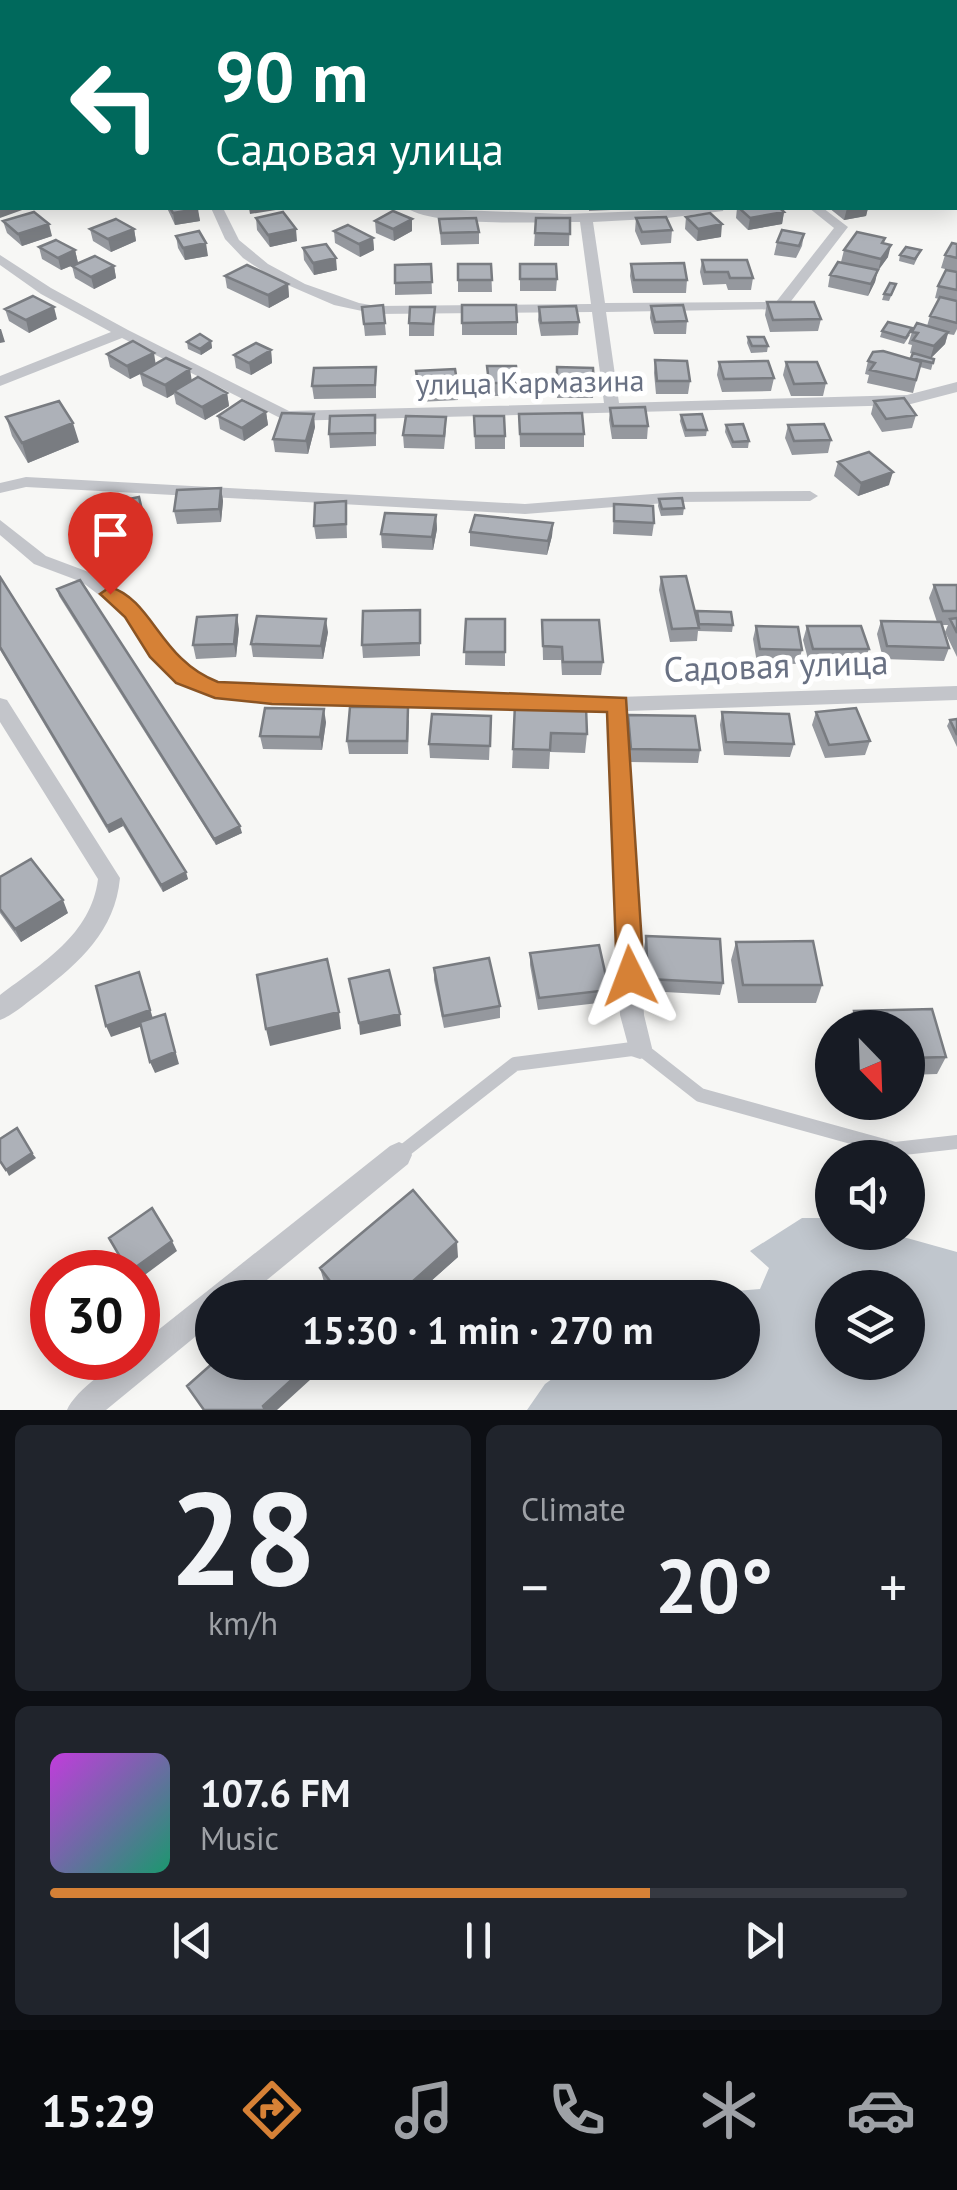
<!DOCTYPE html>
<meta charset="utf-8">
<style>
body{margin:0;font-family:"PT Sans",sans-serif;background:#20242c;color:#f1f3f6;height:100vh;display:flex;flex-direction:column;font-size:38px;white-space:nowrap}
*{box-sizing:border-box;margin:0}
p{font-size:32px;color:#9ea1a6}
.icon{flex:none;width:55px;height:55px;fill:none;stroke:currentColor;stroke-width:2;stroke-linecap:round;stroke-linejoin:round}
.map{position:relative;height:1410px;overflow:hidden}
.panel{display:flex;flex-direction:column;gap:15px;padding:15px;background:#0d0f14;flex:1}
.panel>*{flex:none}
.top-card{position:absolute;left:0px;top:0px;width:958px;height:210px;box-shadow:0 5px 25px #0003;background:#00695c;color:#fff;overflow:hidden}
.needle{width:65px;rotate:157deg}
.fabs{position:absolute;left:815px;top:1010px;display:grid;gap:20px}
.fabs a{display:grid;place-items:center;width:110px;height:110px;border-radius:50%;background:#171b24;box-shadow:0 5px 25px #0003;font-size:50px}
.speed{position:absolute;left:30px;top:1250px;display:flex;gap:20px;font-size:50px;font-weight:700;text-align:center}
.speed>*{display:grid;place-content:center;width:130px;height:130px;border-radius:50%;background:#171b24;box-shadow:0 5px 25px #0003;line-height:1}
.speed .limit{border:15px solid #d22;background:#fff;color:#111}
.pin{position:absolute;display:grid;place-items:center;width:85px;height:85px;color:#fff;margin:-102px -42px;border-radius:50% 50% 50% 0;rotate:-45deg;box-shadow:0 0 10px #0007}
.pin .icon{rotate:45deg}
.me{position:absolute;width:110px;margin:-55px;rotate:357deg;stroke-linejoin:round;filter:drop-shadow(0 0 8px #0008)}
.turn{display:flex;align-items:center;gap:35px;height:210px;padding:0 50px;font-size:45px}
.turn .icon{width:130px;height:130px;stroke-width:2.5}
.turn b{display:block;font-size:70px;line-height:85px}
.big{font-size:75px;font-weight:700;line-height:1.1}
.panel .tile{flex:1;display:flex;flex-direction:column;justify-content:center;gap:15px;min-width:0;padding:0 35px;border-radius:15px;background:#20242c}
.panel .dial{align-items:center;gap:0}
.dial b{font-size:130px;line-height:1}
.song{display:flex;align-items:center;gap:30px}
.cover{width:120px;height:120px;border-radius:15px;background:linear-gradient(135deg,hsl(290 70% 55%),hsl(160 70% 35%))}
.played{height:10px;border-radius:5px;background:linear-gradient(90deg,#d68136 70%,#363941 70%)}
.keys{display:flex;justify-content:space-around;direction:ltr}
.heat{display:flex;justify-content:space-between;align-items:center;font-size:55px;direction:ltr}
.panel .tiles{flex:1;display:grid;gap:15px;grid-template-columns:1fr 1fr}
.tile:last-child{grid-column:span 2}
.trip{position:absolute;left:195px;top:1280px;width:565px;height:100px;border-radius:50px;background:#171b24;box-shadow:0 5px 25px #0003;font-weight:700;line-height:100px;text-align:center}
.tabs{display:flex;height:160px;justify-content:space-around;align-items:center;background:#090b0e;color:#9ea1a6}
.tabs .icon{width:70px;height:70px}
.tabs .active{color:#d68136}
.tabs b{font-size:45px;color:#f1f3f6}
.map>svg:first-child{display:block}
</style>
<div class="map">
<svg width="957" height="1410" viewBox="0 0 957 1410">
<rect width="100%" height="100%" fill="#f7f7f5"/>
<path fill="#c0c6cd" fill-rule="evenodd" d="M802,1218H832V1232L889,1233L957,1252V1410H527L545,1384L574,1363L742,1362V1298L684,1297L715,1281L736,1291L760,1289L769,1268L750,1251ZM832,1288H908V1362H832Z"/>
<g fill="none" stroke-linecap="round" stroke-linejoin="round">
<defs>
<path id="secondary" d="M2,110V120L0,121V111Z"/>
</defs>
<use href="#secondary" stroke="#b8bac0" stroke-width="4"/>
<path stroke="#c3c5ca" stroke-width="5" d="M304,2L311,0"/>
<path stroke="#c3c5ca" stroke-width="14" d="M400,1154L515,1064L640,1048L700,1095L895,1149L957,1142"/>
<path fill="#c3c5ca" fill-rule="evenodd" d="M105,0H115L116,2H106Z
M794,0H807L808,2H796Z
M955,67H957V74H955Z
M955,169H957V177H955Z
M211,208H223L239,240L268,264L305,284L359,303L376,306L591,304L580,222C543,222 432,227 407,208L565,214L724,208L723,211L667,218L593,222L605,303L776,302L834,228L809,208H823L848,227L785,309L606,312L619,403L907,395L957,382V392L907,405L286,421L122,338L0,386V376L111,332L41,294L0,265V255L51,288L128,330L289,411L604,403L592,312L376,314L334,305L276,280L243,258L225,239Z
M26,477L525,504L678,492L810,491L818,496L810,501L678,502L525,514L26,487L0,493V483Z
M0,520L46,556L94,574L139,607L165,646L191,673L217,683L273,689L618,697L957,686V700L628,711L644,1015L652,1048L649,1056L640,1059L631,1056L620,1015L608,711L273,703L215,697L177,683L151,656L125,615L82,582L34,564L0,535Z
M0,698L7,700L120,878C115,931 80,962 40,993C27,1002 15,1014 0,1020V995C42,963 91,935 98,879L0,722Z
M399,1142L408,1146L412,1155L408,1164L245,1298H212V1323L106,1410H67C75,1391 117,1358 138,1358V1346L390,1146Z"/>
<use href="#secondary" fill="#fff" fill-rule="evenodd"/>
</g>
<path fill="#95989e" d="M322,0H434L419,2H324Z
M848,0H926L930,2H852Z
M955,11H957V60L955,59Z
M167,208H197L200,221L175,225Z
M513,208H539V210H513Z
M589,208H633V209L589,211Z
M737,208H780L784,212L782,224L748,230L736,218Z
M829,208H868L866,216L844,220Z
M686,217L721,237L697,241L685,229Z
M256,218L297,241L270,247L257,230Z
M536,218H570L569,246H534Z
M636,218L672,230L671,243L641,245L635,231Z
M412,219V231L394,241L376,233L375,221Z
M439,219L479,232V244L441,245Z
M3,221L52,236L22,246L7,233Z
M90,229H134L136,241L111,252L93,241Z
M334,231L373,238L374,250L360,257L335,243Z
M804,234L802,246L796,258L774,255L777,242Z
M176,236L208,256L185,260L178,248Z
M885,238L884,243L888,257L877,271L875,282L868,296L828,287L830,275L841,262L844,250Z
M957,244V329L954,335L948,334L945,344L931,358L934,359L931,370L920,367L913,393L867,383L869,375L865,374L868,361L911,359L913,354L910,353L912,345L908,344L912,332L927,326L930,316L939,299L935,298L938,286L949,270L941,268L945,255Z
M39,247L75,250L78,263L61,270L42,259Z
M303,248L337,270L314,275L304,260Z
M921,250L914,265L899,261L900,255Z
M702,260L753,278L751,290H728L726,284L703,285L700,272Z
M431,264L432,294L395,295V265Z
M458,264H491L492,292H458Z
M520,264L557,279L556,291H520Z
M631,264L687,280L686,293H633L630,276Z
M72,266H114L116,278L94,289L75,278Z
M225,276L288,284L289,297L269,308L227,288Z
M896,284L889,301L882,300L884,294Z
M767,302L821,319L818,331L770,332L765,315Z
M383,305L386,335L365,336L362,307Z
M462,305L517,322V335H462Z
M651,306L687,321L686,334H654L650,318Z
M435,307L434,336H409V323Z
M539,307L579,322L578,335L541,336L538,320Z
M5,309L57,319L29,333L9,321Z
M882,331L910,335L904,344L880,337Z
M748,337L768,346L767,352L751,353L747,343Z
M211,341L212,348L201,355L188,349L187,342Z
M271,350L272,363L251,375L236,368L234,355Z
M107,354L156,364L192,381L227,393L229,406L205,420L176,404L174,394L167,398L143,386L140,374L130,379L110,367Z
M655,360L690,381L688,394H656L654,373Z
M719,362L774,378L771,391L722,392L717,375Z
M786,362L826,383L823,396H791L783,375Z
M487,366L518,383L517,396H488Z
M376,367V398L314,399L312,386Z
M557,367L594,385L593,398H557Z
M416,371L458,387V400L419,402Z
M874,401L916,415L912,428L882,432L871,414Z
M610,408L648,426L647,439H612L609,420Z
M266,412L268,425L244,441L220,429L218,416Z
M519,414L584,434V447H520Z
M681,415L707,430L706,436L685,437L680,421Z
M474,416L505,436V449H475Z
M6,417L79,442L28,463L12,436Z
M726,425L749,441L748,448H732L725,432Z
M788,425L831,440L828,453L792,455L785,438Z
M315,427L308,454L275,452L273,439Z
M376,428V446L330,448L329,434Z
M446,430L444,449L404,448L403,435Z
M838,462L889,485L858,496L834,476Z
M221,488L223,501L221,522L177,524L174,511Z
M659,499L684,508L683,515L661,516L658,506Z
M346,501L347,538L316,539L314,526Z
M614,504L654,523L652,536L613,534Z
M436,515L437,529L433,550L382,548L381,534Z
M553,523L552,536L547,555L470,546V532Z
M0,577L188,879L163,892L123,826L109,833L0,650Z
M661,577L696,617L697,611L733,625L732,632L698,631L697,641L670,642L659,590Z
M934,585H957V657L945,632L948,625H942L949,648L944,661L883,659L877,634L881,621L937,622L929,598Z
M57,589L242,833L216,845L59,596Z
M420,610V656L363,658L362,645Z
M466,619H505V666L465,665Z
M542,620L603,662L601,675H562L561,660H543Z
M756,626L802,650L798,664L757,663L753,639Z
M807,626L869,649L864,662L809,663L803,640Z
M239,629L236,657L196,659L193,645Z
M328,632L323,659L253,657L251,644Z
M515,704L587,734L585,753L550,752L549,769L512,768Z
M722,712L794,744L790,757L724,755L720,725Z
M816,712L870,741L865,755L825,758L812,725Z
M628,715L700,750L698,763L629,762L627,728Z
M491,716L489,760L430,758L429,744Z
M957,719V747L947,726L950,720Z
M409,720L408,754H349L347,741Z
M326,722L322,750L263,749L260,736Z
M0,877L68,913L21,942L0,913Z
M646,936L723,983L720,995L646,991L644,948Z
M736,942L822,985L816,1003H738L731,960Z
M530,953L609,990L607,1002L538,1010L530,965Z
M434,968L500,1006V1018L444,1028L434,980Z
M932,1009L946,1057L937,1074L908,1075V1028H847L854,1011Z
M458,1257L412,1298H336L324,1282L320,1268Z"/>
<path fill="#797c81" d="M68,0H84V2H68Z
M373,0H434L419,2H373Z
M496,0H526V2H496Z
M705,0H788V2H687Z
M957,86V115L955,116V87Z
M2,204V208H25V209L0,218V205Z
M249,208H281L282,209L250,214Z
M847,208H868L866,216L844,220Z
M198,209L200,221L175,225L173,213Z
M784,212L782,224L748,230L750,218Z
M412,219V231L394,241L393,229Z
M49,224L52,236L22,246L18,234Z
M722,224L721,237L697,241L698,229Z
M134,229L136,241L111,252L108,239Z
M296,229L297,241L270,247L268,235Z
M373,238L374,250L360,257L359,244Z
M206,243L208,256L185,260L183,248Z
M891,245L888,257L878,271L881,259Z
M75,250L78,263L61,270L58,258Z
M336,258L337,270L314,275L313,263Z
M114,266L116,278L94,289L91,277Z
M878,270L875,282L868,296L871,284Z
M288,284L289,297L269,308L268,295Z
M54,307L57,319L29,333L26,320Z
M0,329H1L5,342L0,343Z
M948,332L945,344L930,359L934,346Z
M211,341L212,348L201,355L200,349Z
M271,350L272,363L251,375L249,363Z
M154,353L156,366L130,379L127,366Z
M190,369L192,382L174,391V394L167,398L165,385Z
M227,393L229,406L205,420L202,407Z
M266,412L268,425L244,441L242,428Z
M314,414L315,427L308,454L306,441Z
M73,423L79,442L28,463L22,443Z
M893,472L889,485L858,496L861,483Z
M221,488L223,501L221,522L219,509Z
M436,515L437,529L433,550L432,537Z
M144,519L147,532L102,541L99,528Z
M553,523L552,536L547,555L548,541Z
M237,615L239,629L236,657L234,644Z
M326,619L328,632L323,659L321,646Z
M324,709L326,722L322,750L320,737Z
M121,819L123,826L109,833L107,826Z
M240,826L242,833L216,845L214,839Z
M186,872L188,879L163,892L161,885Z
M63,900L68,913L21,942L15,929Z
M139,972L154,1022L111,1037L106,1026Z
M339,1012L341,1029L270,1046L266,1029Z
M165,1014L179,1064L155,1073L150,1062Z
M400,1014L401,1026L360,1035L359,1023Z
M32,1153L36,1158L9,1176L6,1170Z
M172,1241L177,1251L138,1280V1272H129Z
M457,1242L458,1257L412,1298H394Z
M311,1362H320L322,1369L277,1410H264L263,1406Z"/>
<path fill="#adb1b8" stroke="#797c81" stroke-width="2.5" d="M152,0H182L184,2H154Z
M336,0H365L368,2H338Z
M598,0H705L687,2H601Z
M901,0H926L930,2H905Z
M2,23V48L0,44V24Z
M2,186V204L0,205V187Z
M170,208H197L198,209L173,213Z
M739,208H780L784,212L750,218Z
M393,211L412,219L393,229L375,221Z
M34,212L49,224L18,234L3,221Z
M283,212L296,229L268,235L256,218Z
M710,213L722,224L698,229L686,217Z
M666,217L672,230L642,232L636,218Z
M476,218L479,232L441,233L439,219Z
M536,218H570V234L535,233Z
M116,219L134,229L108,239L90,229Z
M348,225L373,238L359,244L334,231Z
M782,230L804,234L799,246L777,242Z
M199,231L206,243L183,248L176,236Z
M857,232L885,238L882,243L891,245L881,259L844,250Z
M56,240L75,250L58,258L39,247Z
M952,243L957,244V258L945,255Z
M326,244L336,258L313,263L303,248Z
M906,247L921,250L915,259L900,255Z
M95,256L114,266L91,277L72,266Z
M702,260H747L753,278H730L728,272H705Z
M838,262L878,270L871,284L830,275Z
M684,263L687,280H634L631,264Z
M431,264L432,282L395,283V265Z
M458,264H491L492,280H458Z
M520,264H556L557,279H520Z
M247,265L288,284L268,295L225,276Z
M946,270L957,272V290L938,286Z
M890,283L896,284L891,295L884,294Z
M33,296L54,307L26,320L5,309Z
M940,297L957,301V323L930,316Z
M767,302H814L821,319L773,320Z
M383,305L385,323L364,324L362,307Z
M462,305H516L517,322L462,323Z
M683,305L687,321L655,322L651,306Z
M576,306L579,322L541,323L539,307Z
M410,307H435L433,324L409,323Z
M888,322L912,328L906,338L882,331Z
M917,323L948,332L934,346L913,340L918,333L912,332Z
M200,334L211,341L200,349L187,342Z
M748,337H764L768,346H752Z
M133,341L154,353L127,366L107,354Z
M256,343L271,350L249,363L234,355Z
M883,351L921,362L916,380L870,370L875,363L868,361L873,352Z
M913,353L934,359L933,363L911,358Z
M166,358L190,369L165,385L140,373Z
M655,360L687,361L690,381H657Z
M768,361L774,378L724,379L719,362Z
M786,362H817L826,383L794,384Z
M487,366H516L518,383H489Z
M376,367L375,385L312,386L314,368Z
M557,367L593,368L594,385H557Z
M455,369L458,387L419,390L416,371Z
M198,377L227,393L202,407L174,391Z
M904,398L916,415L886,419L874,401Z
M242,400L266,412L242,428L218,416Z
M59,401L73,423L22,443L6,417Z
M645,407L648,426H613L610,408Z
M282,413L314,414L306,441L273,439Z
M582,413L584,434H520L519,414Z
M702,414L707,430H686L681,415Z
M375,415V433L329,434L330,416Z
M406,416L446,417L444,436L403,435Z
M474,416H504L505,436H475Z
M743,424L749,441L733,442L726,425Z
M824,424L831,440L794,441L788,425Z
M869,452L893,472L861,483L838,462Z
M221,488L219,509L174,511L177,490Z
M139,497L144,519L99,528L94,506Z
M682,498L684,508L662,509L659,499Z
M346,501V524L314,526L315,503Z
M614,504L653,506L654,523L614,521Z
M385,513L436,515L432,537L381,534Z
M475,515L553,523L548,541L470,532Z
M686,576L699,628L672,629L661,577Z
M0,577L186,872L161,885L121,819L107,826L0,647Z
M80,580L240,826L214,839L57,589Z
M934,585H957V611H943Z
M420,610V643L362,645L363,611Z
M697,611L731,612L733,625L699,624Z
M237,615L234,644L193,645L197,617Z
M257,616L326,619L321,646L251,644Z
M957,618V633L950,619Z
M466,619H505V652H464Z
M542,620H599L603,662H563L562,647L543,646Z
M881,621L941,622L949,648L887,646Z
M756,626L798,627L802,650L760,649Z
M807,626H861L869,649H813Z
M515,704L586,707L587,734L551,733L550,750L513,749Z
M350,707H408L407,741H347Z
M265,708L324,709L320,737L260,736Z
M856,708L870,741L829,745L816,712Z
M722,712L789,714L794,744L726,742Z
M432,714L491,716L490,746L429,744Z
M628,715L695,716L700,750L631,749Z
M957,719V735L950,720Z
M31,859L63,900L15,929L0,909V877Z
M646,936L720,939L723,983L648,979Z
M813,941L822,985H743L736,942Z
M599,945L609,990L539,998L530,953Z
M489,958L500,1006L443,1016L434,968Z
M327,959L339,1012L266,1029L257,975Z
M389,970L400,1014L359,1023L349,979Z
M139,972L150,1010L106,1026L96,986Z
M932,1009L946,1057L908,1058V1028H858L854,1011Z
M165,1014L175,1052L150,1062L140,1022Z
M17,1128L32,1153L6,1170L0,1161V1139Z
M413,1190L457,1242L394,1298H343L320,1268Z
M152,1208L172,1241L129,1272L109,1238Z
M214,1362H311L263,1406L265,1410H204L187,1386Z"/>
<path fill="#d68136" stroke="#8b5423" stroke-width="2.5" d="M110,587C153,600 160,660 218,682L626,698L644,976L640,984H621L617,976L607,712L272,704L215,698L176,683L150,657L125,617L100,594Z"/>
<g text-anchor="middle" stroke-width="10" stroke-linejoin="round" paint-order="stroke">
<g font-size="30" fill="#697183" stroke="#fff">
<text transform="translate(530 383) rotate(-1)" y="10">улица Кармазина</text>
</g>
<g font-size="35" fill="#697183" stroke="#fff">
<text transform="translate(776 666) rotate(-2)" y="12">Садовая улица</text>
</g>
</g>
</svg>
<div class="fabs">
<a><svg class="needle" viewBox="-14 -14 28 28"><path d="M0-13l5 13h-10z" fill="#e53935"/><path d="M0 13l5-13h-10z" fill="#9ea1a6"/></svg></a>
<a><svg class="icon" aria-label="sound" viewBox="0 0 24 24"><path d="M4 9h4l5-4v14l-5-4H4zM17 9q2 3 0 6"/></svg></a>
<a><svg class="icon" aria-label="layers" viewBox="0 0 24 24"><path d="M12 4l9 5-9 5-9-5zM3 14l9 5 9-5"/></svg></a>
</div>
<div class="speed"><div class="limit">30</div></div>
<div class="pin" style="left:110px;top:594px;background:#d93025"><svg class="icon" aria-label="arrive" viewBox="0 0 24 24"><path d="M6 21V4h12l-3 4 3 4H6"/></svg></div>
<svg class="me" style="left:630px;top:976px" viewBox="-20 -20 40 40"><path d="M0-17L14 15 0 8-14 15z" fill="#d68136" stroke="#fff" stroke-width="4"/></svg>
<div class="trip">15:30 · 1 min · 270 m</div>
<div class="top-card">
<div class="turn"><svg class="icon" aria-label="left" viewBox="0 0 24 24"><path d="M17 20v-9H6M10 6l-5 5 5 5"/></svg><div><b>90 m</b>Садовая улица</div></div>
</div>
</div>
<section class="panel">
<div class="tiles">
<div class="tile dial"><b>28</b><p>km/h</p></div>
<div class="tile"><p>Climate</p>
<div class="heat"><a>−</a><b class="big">20°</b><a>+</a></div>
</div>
<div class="tile">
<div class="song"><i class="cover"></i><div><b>107.6 FM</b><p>Music</p></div></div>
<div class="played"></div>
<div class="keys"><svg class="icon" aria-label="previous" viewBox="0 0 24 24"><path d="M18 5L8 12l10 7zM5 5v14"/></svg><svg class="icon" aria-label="pause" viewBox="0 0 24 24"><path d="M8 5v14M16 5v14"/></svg><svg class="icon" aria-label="next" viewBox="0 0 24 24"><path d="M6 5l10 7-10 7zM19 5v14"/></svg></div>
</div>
</div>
</section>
<nav class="tabs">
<b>15:29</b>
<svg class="icon active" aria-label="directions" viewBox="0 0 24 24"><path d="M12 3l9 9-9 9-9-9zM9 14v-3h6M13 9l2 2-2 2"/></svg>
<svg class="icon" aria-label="music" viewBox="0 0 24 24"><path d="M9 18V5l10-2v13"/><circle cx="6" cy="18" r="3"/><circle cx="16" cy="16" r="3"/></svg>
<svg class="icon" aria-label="phone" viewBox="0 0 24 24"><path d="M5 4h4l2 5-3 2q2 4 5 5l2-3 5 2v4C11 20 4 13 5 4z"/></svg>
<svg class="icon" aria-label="climate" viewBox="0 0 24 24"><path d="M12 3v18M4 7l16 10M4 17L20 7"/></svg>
<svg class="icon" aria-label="car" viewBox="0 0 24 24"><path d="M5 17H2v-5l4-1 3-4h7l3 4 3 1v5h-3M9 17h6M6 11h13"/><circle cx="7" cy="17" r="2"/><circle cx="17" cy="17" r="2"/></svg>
</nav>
